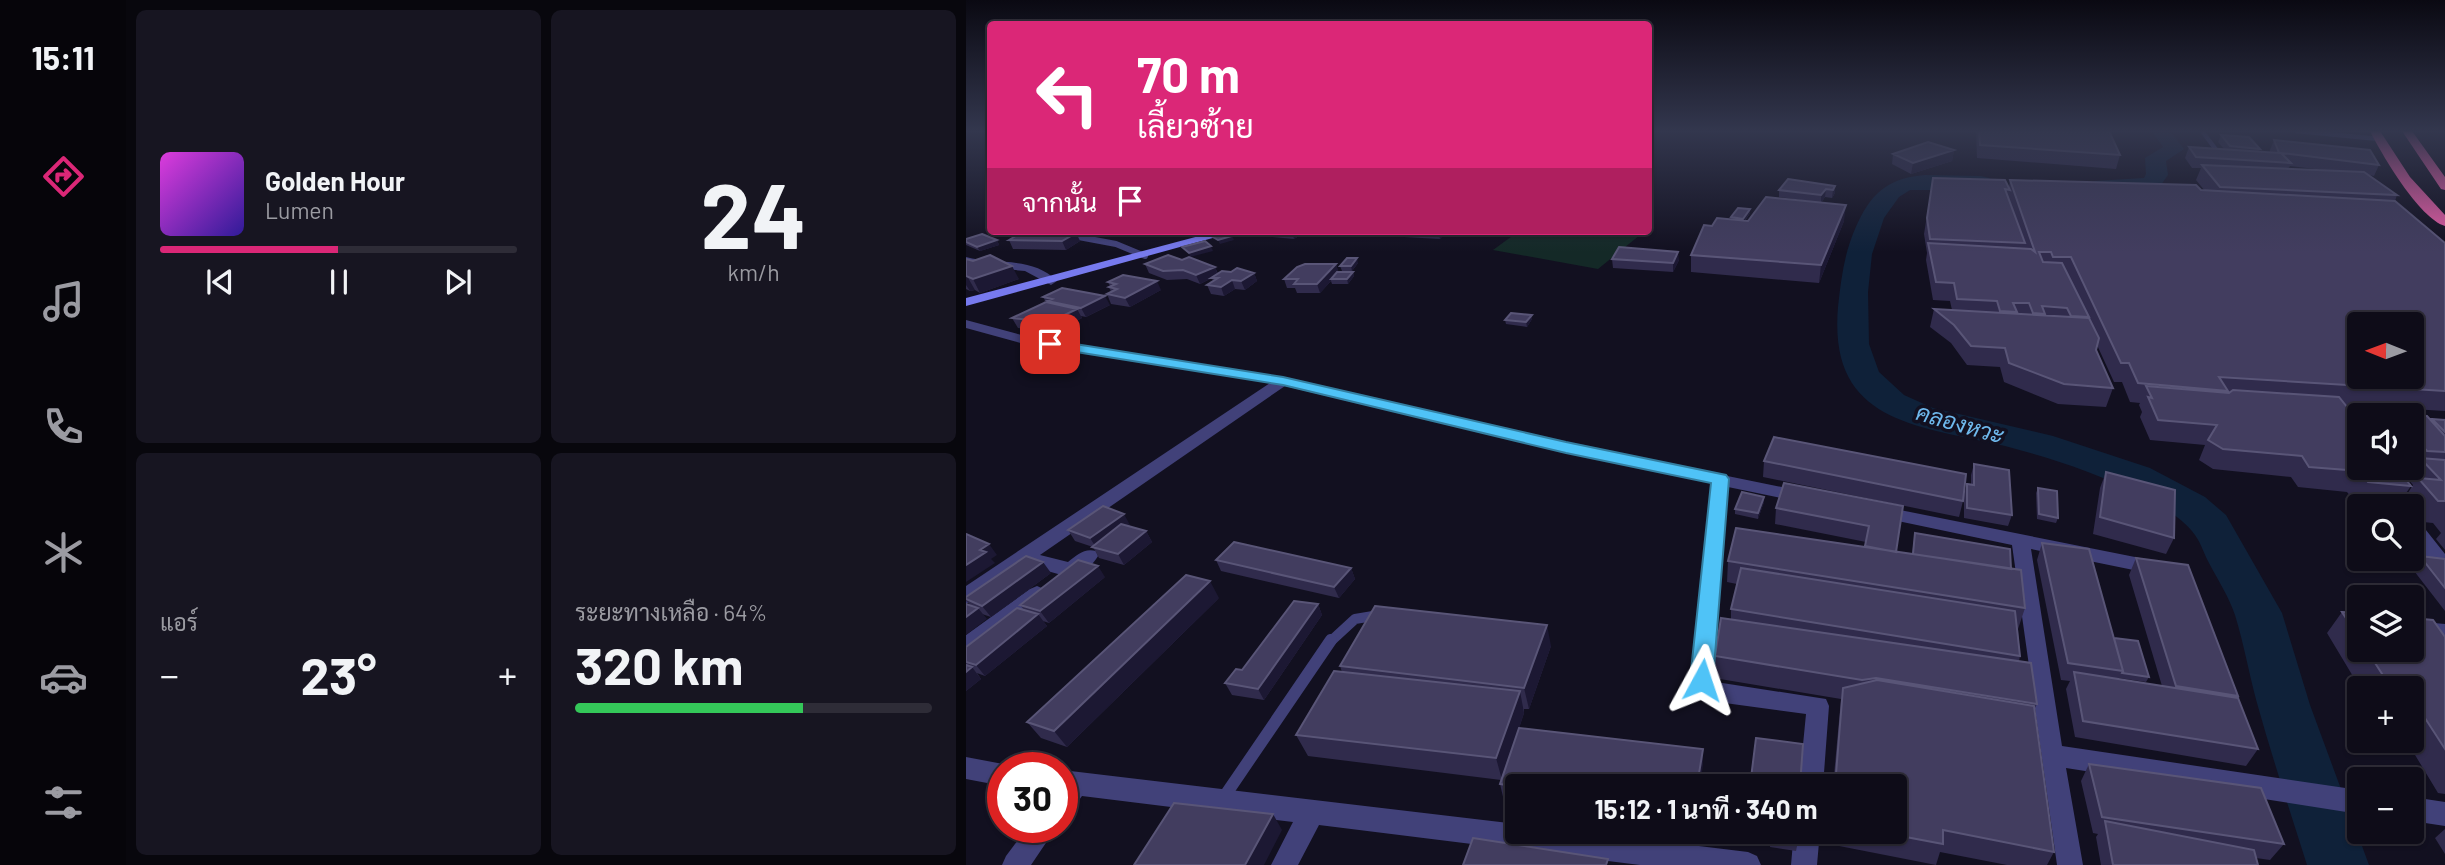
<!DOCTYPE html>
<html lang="th">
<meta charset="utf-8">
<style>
body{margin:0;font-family:Barlow,Sarabun,sans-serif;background:#171521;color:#f1f3f6;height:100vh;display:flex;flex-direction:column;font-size:26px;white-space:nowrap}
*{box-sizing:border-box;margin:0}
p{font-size:23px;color:#9b9ba2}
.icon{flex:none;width:38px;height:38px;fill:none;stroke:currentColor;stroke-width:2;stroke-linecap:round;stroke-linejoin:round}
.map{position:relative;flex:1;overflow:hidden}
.side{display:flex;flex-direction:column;gap:10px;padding:10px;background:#08070d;width:840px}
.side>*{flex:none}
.top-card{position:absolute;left:21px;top:21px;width:665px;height:214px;border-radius:7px;box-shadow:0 2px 5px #0004,0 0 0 2px #2e2c37;background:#db2777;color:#fff;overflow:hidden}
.needle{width:46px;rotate:271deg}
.tools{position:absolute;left:1381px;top:312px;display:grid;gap:14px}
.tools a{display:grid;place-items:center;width:77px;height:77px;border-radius:7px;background:#0e0c18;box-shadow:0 2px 5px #0004,0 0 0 2px #2e2c37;font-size:35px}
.speed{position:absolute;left:21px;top:752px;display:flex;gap:14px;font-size:35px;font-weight:700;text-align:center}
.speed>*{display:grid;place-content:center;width:91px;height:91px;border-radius:50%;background:#0e0c18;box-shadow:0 2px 5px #0004,0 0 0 2px #2e2c37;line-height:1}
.speed .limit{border:10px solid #d22;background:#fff;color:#111}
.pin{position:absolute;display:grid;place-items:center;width:60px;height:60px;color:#fff;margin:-30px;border-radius:14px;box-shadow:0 4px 10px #0006}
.me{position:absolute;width:77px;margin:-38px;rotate:5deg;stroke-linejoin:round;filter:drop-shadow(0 0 5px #0008)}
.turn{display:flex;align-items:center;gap:24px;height:147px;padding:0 35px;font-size:32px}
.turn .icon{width:91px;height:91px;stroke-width:2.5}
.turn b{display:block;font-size:49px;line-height:60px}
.then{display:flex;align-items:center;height:66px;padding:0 35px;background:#0003;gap:14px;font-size:26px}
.big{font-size:52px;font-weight:700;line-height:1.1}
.side .widget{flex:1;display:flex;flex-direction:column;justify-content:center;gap:10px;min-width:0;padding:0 24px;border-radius:10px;background:#171521}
.side .dial{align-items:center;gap:0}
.dial b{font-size:91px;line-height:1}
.song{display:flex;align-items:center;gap:21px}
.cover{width:84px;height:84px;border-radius:10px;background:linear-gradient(135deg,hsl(300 70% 55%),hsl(250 70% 35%))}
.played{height:7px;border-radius:4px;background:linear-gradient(90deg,#db2777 50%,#2e2c37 50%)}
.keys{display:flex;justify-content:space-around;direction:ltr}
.heat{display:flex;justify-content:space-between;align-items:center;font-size:38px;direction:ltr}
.charge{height:10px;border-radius:5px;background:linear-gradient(90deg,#34c759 64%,#2e2c37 0)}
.side .tiles{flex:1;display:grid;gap:10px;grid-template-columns:repeat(2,1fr)}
.trip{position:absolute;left:539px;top:774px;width:402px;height:70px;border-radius:7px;background:#0e0c18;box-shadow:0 2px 5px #0004,0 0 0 2px #2e2c37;font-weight:700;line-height:70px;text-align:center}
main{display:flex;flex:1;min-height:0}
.dock{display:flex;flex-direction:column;width:126px;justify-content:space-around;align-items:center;background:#06050a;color:#9b9ba2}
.dock .icon{width:49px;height:49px}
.dock .active{color:#db2777}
.dock b{font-size:32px;color:#f1f3f6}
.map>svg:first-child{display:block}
</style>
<main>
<nav class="dock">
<b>15:11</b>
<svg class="icon active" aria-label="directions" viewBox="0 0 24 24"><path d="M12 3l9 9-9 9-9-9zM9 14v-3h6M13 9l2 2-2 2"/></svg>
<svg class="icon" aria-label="music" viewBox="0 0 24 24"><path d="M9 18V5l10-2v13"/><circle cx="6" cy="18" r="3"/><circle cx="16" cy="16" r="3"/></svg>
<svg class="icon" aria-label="phone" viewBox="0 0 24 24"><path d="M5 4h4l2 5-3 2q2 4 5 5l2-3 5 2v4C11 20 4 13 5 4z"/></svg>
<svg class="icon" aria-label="climate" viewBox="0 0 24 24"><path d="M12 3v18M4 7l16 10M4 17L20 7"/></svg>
<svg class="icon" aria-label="car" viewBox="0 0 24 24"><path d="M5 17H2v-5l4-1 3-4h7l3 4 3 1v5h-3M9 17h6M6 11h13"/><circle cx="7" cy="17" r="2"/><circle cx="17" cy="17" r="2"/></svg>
<svg class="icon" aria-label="filters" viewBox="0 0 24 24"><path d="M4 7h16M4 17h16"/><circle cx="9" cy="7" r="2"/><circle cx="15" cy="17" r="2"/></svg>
</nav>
<section class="side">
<div class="tiles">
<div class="widget">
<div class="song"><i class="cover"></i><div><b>Golden Hour</b><p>Lumen</p></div></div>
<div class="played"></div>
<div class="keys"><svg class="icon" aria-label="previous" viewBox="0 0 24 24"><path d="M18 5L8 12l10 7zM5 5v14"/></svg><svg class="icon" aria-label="pause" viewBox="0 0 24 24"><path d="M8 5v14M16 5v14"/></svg><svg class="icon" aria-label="next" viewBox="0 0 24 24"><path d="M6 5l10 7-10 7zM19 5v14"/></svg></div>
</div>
<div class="widget dial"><b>24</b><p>km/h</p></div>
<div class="widget"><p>แอร์</p>
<div class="heat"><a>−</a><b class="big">23°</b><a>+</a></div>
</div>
<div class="widget"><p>ระยะทางเหลือ · 64%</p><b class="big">320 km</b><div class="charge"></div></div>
</div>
</section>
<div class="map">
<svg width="1479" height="865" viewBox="0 0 1479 865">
<rect width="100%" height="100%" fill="#121020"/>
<path fill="#142927" d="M553,231H637L674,235L632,269L527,250Z"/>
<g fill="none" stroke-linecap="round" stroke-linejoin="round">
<path fill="#0f2139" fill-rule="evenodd" d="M1186,131H1204L1218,149L1200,161L1202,175L1192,189L1136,193L1128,191L1125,186L1128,181L1178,178L1180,174L1179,158L1197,147Z
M959,175L1015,176L1023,178L1026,183L1023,188L1015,190H944L933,197L918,218L906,254L902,292L903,344L913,372L938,395L967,408L1087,436L1184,468L1239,497L1260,515L1316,613L1344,705L1403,865H1341C1324,811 1306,757 1291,703C1283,674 1278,644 1269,615C1263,597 1252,580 1243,563C1238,554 1235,543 1229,535C1216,517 1192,504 1173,494C1131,473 1085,458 1039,446C952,425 862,424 872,307C875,280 878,254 889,229C904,194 921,178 959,175Z"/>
<path stroke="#414179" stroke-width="4.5" d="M1236,131L1254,155
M1331,131L1413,139"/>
<path stroke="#414179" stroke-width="6" d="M102,235L150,244L179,256"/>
<path stroke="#414179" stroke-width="10" d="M364,642L389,619L413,615"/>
<path stroke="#414179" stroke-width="12" d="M258,797L365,640"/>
<path fill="#414179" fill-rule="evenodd" d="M0,257C30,265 67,256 91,281L85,285L59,271L7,266L0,264Z
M0,320L59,336L317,377L600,443L840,492L843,496L840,500L834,502L762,487L747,680L750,682L860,699L863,706L857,786H833L840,714L744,701L736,698L725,683L745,483L600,453L319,386L74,555L102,562C111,555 118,548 130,551L132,556C125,568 108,582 94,578L92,574L60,565L0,604V586L304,383L58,344L0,328Z
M1446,466L1479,469V479L1411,474L1403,469Z
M914,506L1194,562L1197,567L1194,572L1187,574L1065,549L1096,746L1393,790V814L1100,768L1117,865H1091L1046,545L908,516L905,512L908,508Z
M1446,518L1452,520L1479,554V575L1472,573L1446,536Z
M71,586L78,589L81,594L78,599L8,653L0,656V635L64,589Z
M1446,621L1479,624V640L1446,637Z
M0,757L37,764L46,768H37V786L0,779Z
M96,770L551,824V831H610L782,852L791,856L795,865H674L353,825L332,865H305L327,822L116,796L105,811L96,814Z
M1446,797L1479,802V826L1446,821Z
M61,828H90L65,865H36L40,856Z
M828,831H854L851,865H825Z"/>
<path fill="#777aee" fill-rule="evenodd" d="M252,231H272L0,306V298Z"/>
<path fill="#eb5ea8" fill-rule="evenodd" d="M1404,131H1414L1444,177L1479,215V226C1453,218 1416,155 1404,131Z
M1436,131H1446L1479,177V190L1475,189Z"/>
</g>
<path fill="#302b4c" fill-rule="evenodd" d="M973,131H995L994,132Z
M1010,131H1143L1154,155L1150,169L1011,158Z
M1359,131H1378L1377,133Z
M1255,135L1294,149L1293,152H1304V150L1308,140L1413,165L1408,176L1403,175L1431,195L1429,201L1479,243V411L1379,405L1393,467L1445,486L1431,506L1389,502L1381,492L1332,487L1325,477L1247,469L1233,460L1239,445L1184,440L1174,417L1176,412L1173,405L1174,403L1164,402L1156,382H1148L1131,345L1130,350L1147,388L1140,407L1092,404L1038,382L1034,367L1001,365L985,343L964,327L968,309L986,310L984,301L967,300L960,260L961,253L958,234L967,178L1043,187L1044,180L1239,191L1230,180L1235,168H1226L1219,158L1223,147L1258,149L1252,142ZM1324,166L1366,171L1322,169Z
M988,150L986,161L945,174L926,164L927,154Z
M869,186V193L866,198L859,197L855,203L878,221L853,283L725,272V255L746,226L764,219L765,217L784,209V213L779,221H782L850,202L813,197V190Z
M286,231H341L328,239L287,235Z
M374,231H421L417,234L399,233V232L397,234Z
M437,231H481L474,239L438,237Z
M110,233L114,241L100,250L47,249L43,240Z
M0,239L31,240L33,245L14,251L0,245Z
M0,259L53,279L14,293L9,290L4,291L0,289Z
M646,259L713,260L707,272L647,268Z
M216,260L249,267L252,274L288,273L291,281L279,290L269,289L258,296L245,294L241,285L247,281L246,278L234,284L221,279L201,280L183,273L179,264Z
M392,263L386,271H376L374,266Z
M370,264L372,272H387L388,276L382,284H366L365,281L354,293H331L329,288H321L318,279Z
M142,282L195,290L164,307L145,304L141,294L145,292L143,287L144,286Z
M77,297L144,305L120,317L115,316L116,318L89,332L52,328L46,318L80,302Z
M566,315V319L561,327L540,324L539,320Z
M1446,415L1465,421L1466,419L1478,420L1479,418V550L1470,539L1475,533L1467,523L1457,522L1446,508V506H1443L1438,499L1447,485L1441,478L1453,460L1448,454L1446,458Z
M798,461L997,501L993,517L797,477Z
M1008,464L1046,515L1042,526L998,518V495L1001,484L1005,485V475Z
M1140,472L1208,538L1200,554L1127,534L1134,488Z
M1072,488L1092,518L1090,523L1071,519L1070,493Z
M798,502L792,519L769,514V509Z
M937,506L930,552L946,554L949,533L1045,569L1059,608L1052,629L1054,656L1053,661L1071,704L1068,710L1088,852L1081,865H1041L974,852L970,865L863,844L864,831H929V786H867L875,699L748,678L749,656L765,619V609L771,584L761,582L762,561L899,547L900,542L809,524L810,508Z
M164,525L162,526L180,531L186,542L158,565L133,558L127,547L109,541L102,530Z
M1076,543L1148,638L1183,677L1180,682L1153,678V679L1196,686L1163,575L1170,558L1272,696L1270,698L1292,749L1280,766L1109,737L1100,689L1104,681L1095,680L1071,560Z
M1454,556L1479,559V611L1445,567Z
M250,560L385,568L389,579L373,598L255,571Z
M85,573L25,617L16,614L21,619L0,601V597Z
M139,577L83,623L77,621L81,626L19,676L11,673L15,679L0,691V647L58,610L54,605Z
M253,598L101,747L75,738L61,722Z
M352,604L356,615L298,700L266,695L259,683L276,670Z
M1376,612L1393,613V649H1446L1479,637V794L1472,793L1440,740H1446V688H1394L1361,633Z
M585,646L563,709H558V713L553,728L737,765L551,786V802L538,801L534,784L535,780L342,756L330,735L376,672L374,666Z
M1123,764L1318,844L1304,860L1290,858L1292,865H1135L1130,837L1132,834L1127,833L1115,781Z
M1479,829V854L1469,838Z
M806,831L832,841L830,851L804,847Z"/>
<path fill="#1c1833" d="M988,150L986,161L945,174L947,163Z
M869,186V193L866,198L867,190Z
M860,189L859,197L855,203V195Z
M880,205L878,221L853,283L855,265Z
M784,209V213L777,223V219Z
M326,231H341L328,239Z
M472,231H481L474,239Z
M110,233L114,241L100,250L96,241Z
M266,236L268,240L254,244L252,240Z
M31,240L33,245L14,251L11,247Z
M245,246L247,251L224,257L223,253Z
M712,252L713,260L707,272V263Z
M391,258L392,263L386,271L385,266Z
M370,264L373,273L365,279V281L354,293L351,284Z
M46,266L53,279L14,293L7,279Z
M249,267L252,275L234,284L230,275Z
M387,272L388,276L382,284L381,279Z
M288,273L291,281L279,290L275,281Z
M0,276H1L9,290L4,291L0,285Z
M266,280L269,289L258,296L255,287Z
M191,281L195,290L164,307L159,298Z
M139,296L144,305L120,317L115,308Z
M111,309L116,318L89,332L84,322Z
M566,315V319L561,327L560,322Z
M798,497V502L792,519V513Z
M158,514L164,525L131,549L124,538Z
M180,531L186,542L158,565L152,554Z
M23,544L31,555L25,559L29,563L0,582V565L14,550Z
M77,562L85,573L25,617L16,606Z
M132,566L139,577L83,623L74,611Z
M385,568L389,579L373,598L368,587Z
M244,581L253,598L101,747L88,731Z
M352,604L356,615L298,700L292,689Z
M12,608L21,619L0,635V617Z
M72,614L81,626L19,676L10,665Z
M581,625L585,646L563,709L558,688Z
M6,667L15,679L0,691V672Z
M554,691L558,713L536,780L530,758Z
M737,749V765L734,786H731Z
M307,814L316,830L298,865H279Z"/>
<path fill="#423d5f" stroke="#595577" stroke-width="2" fill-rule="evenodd" d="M1013,131H1143L1154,155L1014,145Z
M1255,135L1283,137L1294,149L1264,146Z
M1308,140L1404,150L1413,165L1315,153L1325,163L1230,157L1223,147L1313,153Z
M962,142L988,150L947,163L927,154Z
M1236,165L1398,172L1431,195L1254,187Z
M967,178L1039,180L1044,190L1039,189L1059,243L964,239L961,218Z
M822,179L869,186L867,190L860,189L855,195L813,190Z
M1044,180L1230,185L1235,190L1429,201L1479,243V391L1253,377L1262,391L1172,383L1163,363H1155L1105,257H1087L1085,252H1073L1077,262L1096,263L1123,317L1105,316L1101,308L1076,306L1079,314L1067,313L1063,303H1047L1051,312L1034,311L1031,301L991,299L988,283L970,282L962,243L1065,249L1069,252ZM1393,324H1446V376H1393Z
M800,197L880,205L855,265L725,255L738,225L746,226L751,218L782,221Z
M772,208L784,209L777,219L765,217Z
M58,231L110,233L96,241L43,240Z
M261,233L266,236L252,240L247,237Z
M16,234L31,240L11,247L0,242V239Z
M239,241L245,246L223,253L216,247Z
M653,247L712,252L707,263L646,259Z
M24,255L46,266L7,279L0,276V259L7,261Z
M202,255L216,260L223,257L249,267L230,275L217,270L197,271L179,264Z
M381,258H391L385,266H374Z
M339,264H370L351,284H328L332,279H318L331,267Z
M271,268L288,273L275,281L266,280L255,287L241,285L252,278H245L256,271L265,272Z
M371,272H387L381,279H365Z
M157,275L191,281L159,298L141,294L151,289L143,287L150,284L142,282Z
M96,288L139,296L115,308L81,301L86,299L77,297Z
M80,302L111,309L84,322L46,318Z
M968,309L1123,318L1133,338L1130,350L1147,388L1098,384L1043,363L1039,348L1005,346L988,325Z
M545,313L566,315L560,322L539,320Z
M1180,386L1263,393L1267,390L1373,397L1393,422V467H1430L1445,486L1402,482L1394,471L1343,467L1336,456L1257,449L1242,440L1251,425L1192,420L1182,397L1186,398Z
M1385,412L1418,414V415H1393V422Z
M1446,415L1461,416L1479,436V452L1461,451L1446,434Z
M1466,419L1479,420V432Z
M808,437L1000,474L997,501L798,461Z
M1454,458L1479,460V501H1472L1452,478L1475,480Z
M1008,464L1043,470L1046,515L1001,508V484L1008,485Z
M1140,472L1209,490L1208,538L1134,517Z
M818,483L937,506L930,552L899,546L903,526L810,508Z
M1072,488L1091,491L1092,518L1073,514Z
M776,492L798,497L792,513L769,509Z
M137,506L158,514L124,538L102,530Z
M155,524L180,531L152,554L126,547Z
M770,528L1055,570L1059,608L762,561Z
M949,533L1044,549L1045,569L947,554Z
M0,534L23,544L14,550L20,552L0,565Z
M268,542L385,568L368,587L250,560Z
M1076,543L1123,549L1157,671L1102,663Z
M60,556L77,562L16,606L0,599V597Z
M1454,556L1479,559V588Z
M1170,558L1222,565L1272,696L1210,686Z
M112,560L132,566L74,611L54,605Z
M775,568L1049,611L1054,656L765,609Z
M220,575L244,581L88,731L61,722Z
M328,601L352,604L292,689L259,683L270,669L276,670Z
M0,604L12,608L0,617Z
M409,606L581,625L558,688L374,666Z
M51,608L72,614L10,665L0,662V647Z
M1376,612L1393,613V638Z
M755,618L1065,663L1071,704L910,678L896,680L749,656Z
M1446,618L1467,620L1479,637V749L1446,698V688H1439L1437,685L1422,683L1400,649H1446Z
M1148,638L1172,641L1183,677L1156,673L1157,671Z
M0,665L6,667L0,672Z
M368,671L554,691L530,758L330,735Z
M1108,672L1272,698L1292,749L1117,721Z
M911,680L1068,706L1088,852L977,830V844L908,831H929V786H869L877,688Z
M553,728L737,749L731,786L551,787L534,784Z
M790,738L837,744L834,786H784Z
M1123,764L1295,788L1318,844L1136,817Z
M208,803L307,814L279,865H168Z
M1139,821L1288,850L1292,865H1147Z
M806,831H832V841L805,837Z
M507,838L642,859L640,865H497Z"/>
<linearGradient id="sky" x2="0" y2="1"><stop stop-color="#0a0912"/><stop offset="0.52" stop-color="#33374e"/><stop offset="1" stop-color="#33374e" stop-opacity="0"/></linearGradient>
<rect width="1479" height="252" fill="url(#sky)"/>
<path fill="#4fc3f7" stroke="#337fa1" stroke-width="2" d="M84,340L317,377L600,442L760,475L763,479L747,680L743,686L736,689L728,686L724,680L745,483L600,453L317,385L79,347L77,344Z"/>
<g text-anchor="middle" stroke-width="7" stroke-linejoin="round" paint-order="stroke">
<g font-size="23" font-style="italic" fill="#6fb9ed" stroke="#121020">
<text transform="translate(994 424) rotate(16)" y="8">คลองหวะ</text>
</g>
</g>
</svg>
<div class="tools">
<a><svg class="needle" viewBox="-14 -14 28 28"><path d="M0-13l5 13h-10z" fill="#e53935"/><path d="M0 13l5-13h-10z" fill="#9b9ba2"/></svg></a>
<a><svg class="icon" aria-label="sound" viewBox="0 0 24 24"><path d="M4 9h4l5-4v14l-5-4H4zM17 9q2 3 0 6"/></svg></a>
<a><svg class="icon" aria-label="search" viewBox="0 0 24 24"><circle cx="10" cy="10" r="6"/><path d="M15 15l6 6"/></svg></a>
<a><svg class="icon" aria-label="layers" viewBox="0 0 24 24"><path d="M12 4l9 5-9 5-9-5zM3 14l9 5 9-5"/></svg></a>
<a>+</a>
<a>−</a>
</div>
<div class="speed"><div class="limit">30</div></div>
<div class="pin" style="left:84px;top:344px;background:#d93025"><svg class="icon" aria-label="arrive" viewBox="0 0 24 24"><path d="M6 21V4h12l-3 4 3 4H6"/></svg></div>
<svg class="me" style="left:736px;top:680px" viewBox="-20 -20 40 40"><path d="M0-17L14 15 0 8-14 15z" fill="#4fc3f7" stroke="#fff" stroke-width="4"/></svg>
<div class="trip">15:12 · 1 นาที · 340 m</div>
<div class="top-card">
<div class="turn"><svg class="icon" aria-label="left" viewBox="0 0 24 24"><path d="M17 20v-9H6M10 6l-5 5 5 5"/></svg><div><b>70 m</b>เลี้ยวซ้าย</div></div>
<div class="then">จากนั้น<svg class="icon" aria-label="arrive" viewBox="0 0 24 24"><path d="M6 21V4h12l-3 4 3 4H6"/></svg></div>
</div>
</div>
</main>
